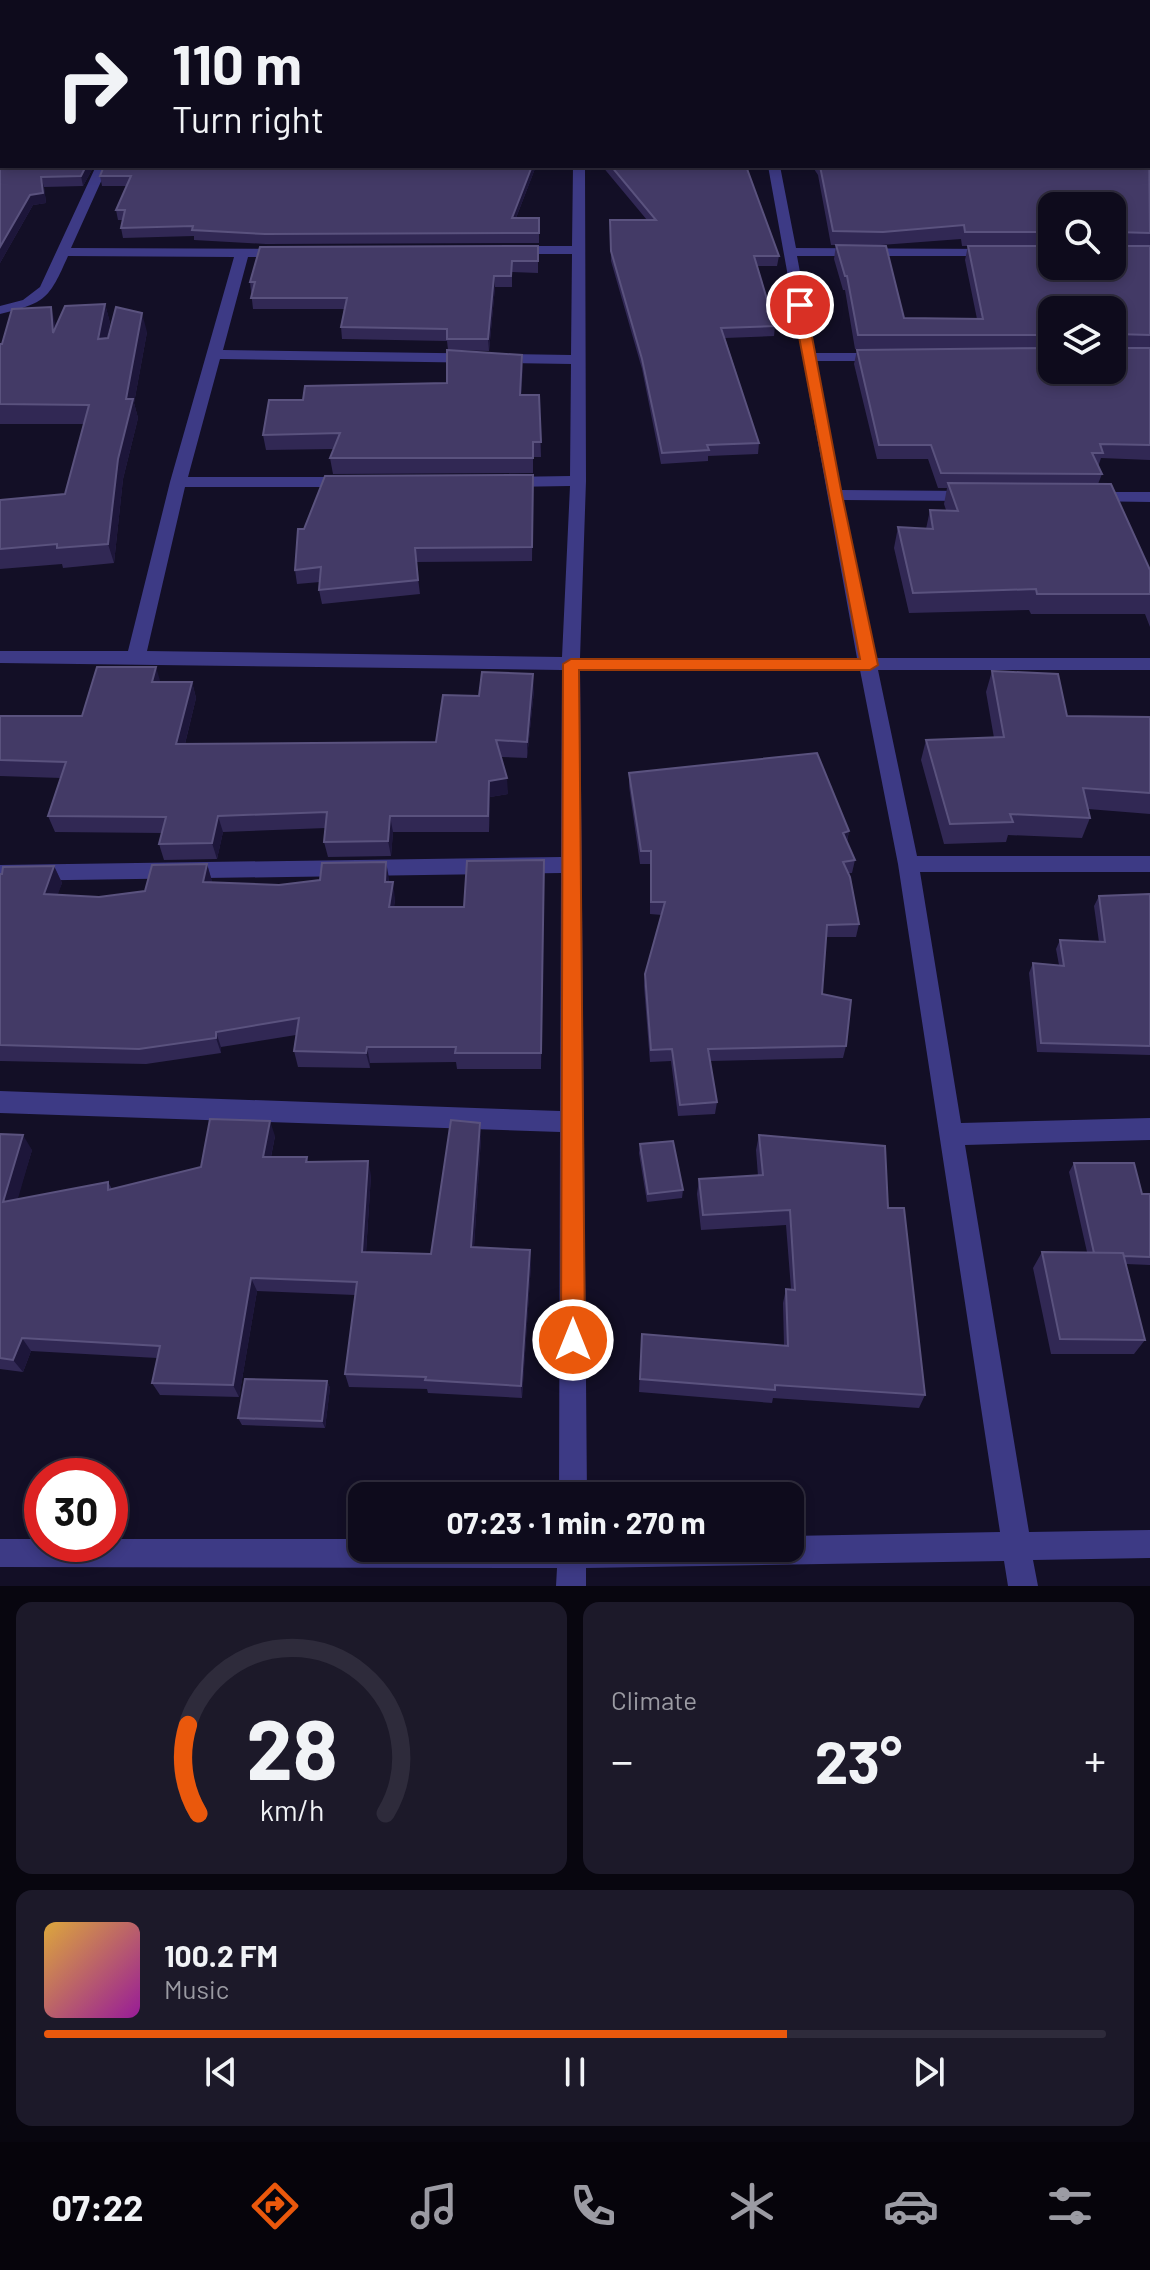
<!DOCTYPE html>
<meta charset="utf-8">
<style>
body{margin:0;font-family:Barlow,sans-serif;background:#1c1929;color:#f1f3f6;height:100vh;display:flex;flex-direction:column;font-size:30px;white-space:nowrap}
*{box-sizing:border-box;margin:0}
p{font-size:26px;color:#9b9ba3}
.icon{flex:none;width:44px;height:44px;fill:none;stroke:currentColor;stroke-width:2;stroke-linecap:round;stroke-linejoin:round}
.map{position:relative;height:1586px;overflow:hidden}
.sheet{display:flex;flex-direction:column;gap:16px;padding:16px;background:#08060f;flex:1}
.sheet>*{flex:none}
.guide{position:absolute;left:0px;top:0px;width:1150px;height:168px;box-shadow:0 4px 12px #0003,0 0 0 2px #2e2b3b;background:#0e0b1c;color:#f1f3f6;overflow:hidden}
.controls{position:absolute;left:1038px;top:192px;display:grid;gap:16px}
.controls a{display:grid;place-items:center;width:88px;height:88px;border-radius:16px;background:#0e0b1c;box-shadow:0 4px 12px #0003,0 0 0 2px #2e2b3b;font-size:40px}
.speed{position:absolute;left:24px;top:1458px;display:flex;gap:16px;font-size:40px;font-weight:700;text-align:center}
.speed>*{display:grid;place-content:center;width:104px;height:104px;border-radius:50%;background:#0e0b1c;box-shadow:0 4px 12px #0003,0 0 0 2px #2e2b3b;line-height:1}
.speed .limit{border:12px solid #d22;background:#fff;color:#111}
.pin{position:absolute;display:grid;place-items:center;width:68px;height:68px;color:#fff;margin:-34px;border:4px solid #fff;border-radius:50%;box-shadow:0 2px 8px #0007}
.me{position:absolute;width:88px;margin:-44px;rotate:0deg;stroke-linejoin:round;filter:drop-shadow(0 0 6px #0008)}
.turn{display:flex;align-items:center;gap:28px;height:168px;padding:0 40px;font-size:36px}
.turn .icon{width:104px;height:104px;stroke-width:2.5}
.turn b{display:block;font-size:56px;line-height:68px}
.big{font-size:60px;font-weight:700;line-height:1.1}
.sheet .widget{flex:1;display:flex;flex-direction:column;justify-content:center;gap:12px;min-width:0;padding:0 28px;border-radius:16px;background:#1c1929}
.sheet .dial{align-items:center;gap:0}
.dial svg{height:208px;overflow:visible;fill:none;stroke:#2e2b3b;stroke-width:7;stroke-linecap:round;text-anchor:middle}
.dial text{fill:#f1f3f6;stroke:none}
.song{display:flex;align-items:center;gap:24px}
.cover{width:96px;height:96px;border-radius:12px;background:linear-gradient(135deg,hsl(40 70% 55%),hsl(300 70% 35%))}
.played{height:8px;border-radius:4px;background:linear-gradient(90deg,#ea580c 70%,#2e2b3b 70%)}
.keys{display:flex;justify-content:space-around;direction:ltr}
.heat{display:flex;justify-content:space-between;align-items:center;font-size:44px;direction:ltr}
.sheet .tiles{flex:1;display:grid;gap:16px;grid-template-columns:1fr 1fr}
.widget:last-child{grid-column:span 2}
.trip{position:absolute;left:348px;top:1482px;width:456px;height:80px;border-radius:16px;background:#0e0b1c;box-shadow:0 4px 12px #0003,0 0 0 2px #2e2b3b;font-weight:700;line-height:80px;text-align:center}
.menu{display:flex;height:128px;justify-content:space-around;align-items:center;background:#06040b;color:#9b9ba3}
.menu .icon{width:56px;height:56px}
.menu .on{color:#ea580c}
.menu b{font-size:36px;color:#f1f3f6}
.map>svg:first-child{display:block}
</style>
<div class="map">
<svg width="1150" height="1586" viewBox="0 0 1150 1586">
<rect width="100%" height="100%" fill="#130f26"/>
<g fill="none" stroke-linecap="round" stroke-linejoin="round">
<path fill="#3d3a85" fill-rule="evenodd" d="M1015,0H1025V2H1015Z
M1148,7H1150V13H1148Z
M96,166H108L71,248L285,249L292,253L285,257H248L223,350L571,355L572,254H513L506,250L513,246H572L573,166H585L586,481L580,658H857L768,166H780L796,248L997,249V255L992,256H797L815,353H880L887,357L880,361H817L841,490L970,491L978,496L970,501L843,500L876,658H1150V670H878L917,856H1150V872H920L961,1123L1150,1118V1140L965,1145L1029,1532L1150,1530V1558L1033,1560L1038,1586H1008L1004,1561L586,1568V1586H556L557,1568L0,1567V1539H42V1544H110V1539H362V1548H790V1536L1000,1532L898,864L860,670H580L587,1496H559L560,1132L0,1113V1091L560,1111L561,873L0,881V865L561,857L562,670L0,663V651H128L170,482L234,257L68,256C49,299 46,303 0,314V306L23,300L40,287ZM220,359L571,364L570,476L506,477L498,482L506,487L570,486L562,657L147,651L185,487H346L354,482L346,477H188Z
M1090,492H1150V502L1084,501L1082,497L1084,493Z"/>
</g>
<path fill="#312854" fill-rule="evenodd" d="M0,0L94,166L83,186L44,187L46,203L33,205L0,263Z
M1061,0H1100V2H1062Z
M1150,58V460L1101,458L1098,467L1102,474L1098,484L1150,594V627L1145,614H1031L1029,610L909,613L894,548L898,527L926,529L930,510H946L944,504L947,488H938L928,459H877L854,364L857,350L937,349H855L845,290H843L834,259L836,245L904,318L977,319L965,260L968,246L1112,266L1052,206V246H962L961,239L881,245H831L818,175L812,166H1148ZM1052,310L1112,370H1052Z
M536,166L516,218H539V243L266,244L194,240V236L123,238L121,228L123,220H118L116,210L127,186H102L100,176Z
M602,166H746L779,256L777,266H757L775,326L774,336L725,338L759,443L758,454L708,456V461L661,464L642,369L611,261L610,230L647,220Z
M538,246V273L512,272V287H495L489,351L448,350L447,341L342,339L341,327L344,309H253L250,282Z
M105,304L110,323L107,338L147,332L134,403L138,418L123,479L114,563L63,568L62,564L0,569V500L65,494L84,424H0V344L56,326Z
M522,355L521,395H539L541,457H533V473L333,474L330,458L334,449L266,450L263,435L303,400L447,383Z
M533,489L532,561L416,562L420,594L322,604L319,590L320,582L297,584L295,570L304,529Z
M992,671L1067,716L1150,717V814L1088,809L1090,818L1082,838L1008,835L1006,842L944,844L921,760L926,740L994,738L986,692Z
M160,682H192L196,698L185,744L436,742L479,696L534,690L527,758L501,757L508,794L490,797L489,832H393L391,856L328,857L324,842L326,828L223,832L217,859L164,860L159,844L162,833L55,832L48,816L61,778L0,776V716H82Z
M629,773L849,831L847,842L855,860L852,873H849L859,924L856,937H826L822,994L846,1046L843,1058L710,1061L717,1102L715,1114L678,1116L671,1061L650,1062L644,986L645,974L662,915L650,914V864H640L629,786Z
M544,860L541,1069H457L456,1062L370,1063V1068L298,1067L294,1051L296,1035L221,1047V1053L146,1064L0,1061V874L54,866L62,883L57,895L99,897L145,891L207,864L212,882L279,885L389,878V882L395,899L394,907H464Z
M1150,894V1055L1037,1052L1029,973L1033,963L1059,965L1056,949L1060,940L1099,942L1094,906L1099,896Z
M0,1134L32,1150L17,1199L108,1182L112,1189L201,1167L275,1136L271,1157H307L308,1162L371,1175L366,1253L431,1254L481,1138L474,1247L531,1264L522,1398L428,1393L427,1389L349,1387L345,1374L355,1295L257,1291L239,1397L160,1395L152,1383L157,1358L31,1351L23,1372L0,1369Z
M759,1135L888,1208L925,1395L919,1408L773,1398L772,1403L639,1392L641,1347L784,1346L783,1303L786,1289H791L786,1225L701,1230L697,1194L699,1179L758,1176L756,1150Z
M640,1144L683,1190L682,1198L647,1202L639,1153Z
M1074,1163L1142,1194H1150V1265L1126,1264L1145,1340L1134,1354H1051L1033,1268L1042,1252H1087L1069,1172Z
M327,1381L330,1388L325,1428L242,1425L238,1418Z"/>
<path fill="#1d163a" d="M86,166H94L83,186L81,176Z
M532,166H536L512,228V218Z
M41,177L44,187L46,203L33,205L0,263V247Z
M494,276L495,287L489,351L488,339Z
M105,304L110,323L103,358L98,339Z
M51,307L56,326L53,333Z
M142,313L147,332L134,403L138,418L123,479L114,563L108,544L126,399Z
M522,355L523,370L520,411V395Z
M156,667L161,684L152,682Z
M533,674L534,690L527,758V742Z
M192,682L196,698L181,760L176,744Z
M507,778L508,794L490,797L489,832V781Z
M218,816L223,832L217,859L212,843Z
M390,816L393,832L391,856L388,841Z
M849,831L846,844L843,833Z
M544,860V876L541,1069V1053Z
M386,862L389,878L387,898L385,882Z
M207,864L212,881L209,898L203,882Z
M54,866L62,883L52,911L44,894Z
M393,882L395,899L391,923L389,907Z
M216,1032L221,1047V1053L216,1038Z
M367,1047L370,1063V1068L366,1053Z
M270,1121L275,1136L268,1171L263,1157Z
M480,1123L481,1138L473,1261L471,1247Z
M23,1135L32,1150L13,1216L3,1202Z
M368,1161L371,1175L365,1266L362,1252Z
M530,1250L531,1264L522,1398L521,1386Z
M251,1278L257,1291L239,1397L233,1385Z
M22,1338L31,1351L23,1372L13,1360Z
M327,1381L330,1388L325,1428L322,1421Z"/>
<path fill="#433a66" stroke="#5a527e" stroke-width="2" d="M0,0H684L685,2H2V144L1,135H0Z
M707,0H990L991,2H709Z
M1072,0H1099L1098,2H1073Z
M1148,37L1150,40V136L1149,137L1150,233L1116,232L1113,243L1116,246H1150V335L1116,334L1113,345L1116,348H1150V445L1100,444L1103,453H1092L1102,474L941,473L931,445H879L857,350L1052,348V370H1112V310H1052V335H858L847,276H845L836,245L886,246L904,318L983,319L968,246H1052V266H1112V206H1052V232H965L964,225L883,232L833,231L820,166H1148Z
M2,145V166H86L81,176L41,177L43,193L30,195L0,247V146Z
M104,166H532L512,218H539V233L265,234L192,230L193,226L121,228L125,210H116L131,176H100Z
M611,166H746L779,256H754L775,326L721,328L759,443L707,445L709,450L662,453L642,359L611,251L610,220H656Z
M538,246V261H512L511,276H494L488,339H447V329L341,327L347,298H251L255,282H250L260,247Z
M105,304L98,339L108,338L116,307L142,313L126,399H133L118,459L108,544L57,548V544L0,549V500L65,494L89,405L0,404V344H2L12,309L51,307L53,333L65,306Z
M447,350L522,355L520,395H539L541,442H533V458H330L340,433L263,435L269,400H303L305,386L447,383Z
M533,475L532,547L415,548L418,580L319,590L321,567L295,570L298,529H304L325,476Z
M948,483L1111,484L1150,570V594H1037L1036,589L913,593L898,527L933,529L930,510L958,511Z
M97,667H156L152,682H192L176,744L436,742L443,695L479,696L482,672L533,674L527,742L496,740L507,778L489,781L488,816H390L388,841L324,842L327,812L218,816L212,843L159,844L166,817L48,816L66,762L0,760V716H82Z
M992,671L1058,674L1067,716L1150,717V793L1083,788L1090,818L1010,814L1013,822L950,824L926,740L1004,737Z
M817,753L849,831L843,833L855,860L843,862L850,877L859,924L827,925L822,994L851,1000L846,1046L708,1049L717,1102L680,1105L672,1049L651,1050L645,974L665,902H651V851H641L629,773Z
M544,860L541,1053H455L456,1047H367L366,1053L294,1051L299,1018L216,1032V1038L139,1049L0,1045V874H2L3,867L54,866L44,894L99,897L145,891L152,865L207,864L203,882L279,885L320,880L322,863L386,862L385,882H393L389,907H464L467,861Z
M1150,894V1046L1041,1043L1033,963L1064,966L1060,940L1105,942L1099,896Z
M210,1119L270,1121L263,1157H307L306,1162L368,1161L362,1252L431,1254L451,1120L480,1123L471,1247L530,1250L521,1386L425,1380L426,1377L345,1374L357,1282L251,1278L233,1385L152,1383L160,1346L22,1338L13,1360L0,1358V1134L23,1135L3,1202L108,1182V1190L201,1167Z
M759,1135L885,1146L888,1208H904L925,1395L775,1385V1390L640,1379L642,1334L788,1346L786,1289L795,1290L790,1210L703,1215L699,1179L763,1175Z
M673,1141L683,1190L648,1194L640,1144Z
M1074,1163H1134L1142,1194H1150V1257L1124,1256L1123,1253H1094Z
M1042,1252L1123,1253L1145,1340L1060,1339Z
M245,1379L327,1381L322,1421L238,1418Z"/>
<path fill="#ea580c" stroke="#983908" stroke-width="2" d="M800,301L806,305L842,495L878,665L870,670H579L585,1340L581,1349L573,1352L564,1349L561,1340L563,664L571,659H860L793,305Z"/>
</svg>
<div class="controls">
<a><svg class="icon" aria-label="search" viewBox="0 0 24 24"><circle cx="10" cy="10" r="6"/><path d="M15 15l6 6"/></svg></a>
<a><svg class="icon" aria-label="layers" viewBox="0 0 24 24"><path d="M12 4l9 5-9 5-9-5zM3 14l9 5 9-5"/></svg></a>
</div>
<div class="speed"><div class="limit">30</div></div>
<div class="pin" style="left:800px;top:305px;background:#d93025"><svg class="icon" aria-label="arrive" viewBox="0 0 24 24"><path d="M6 21V4h12l-3 4 3 4H6"/></svg></div>
<svg class="me" style="left:573px;top:1340px" viewBox="-20 -20 40 40"><circle r="17" fill="#ea580c" stroke="#fff" stroke-width="3"/><path d="M0-11L8 9 0 5-8 9z" fill="#fff"/></svg>
<div class="trip">07:23 · 1 min · 270 m</div>
<div class="guide">
<div class="turn"><svg class="icon" aria-label="right" viewBox="0 0 24 24"><path d="M7 20v-9h11M14 6l5 5-5 5"/></svg><div><b>110 m</b>Turn right</div></div>
</div>
</div>
<section class="sheet">
<div class="tiles">
<div class="widget dial"><svg viewBox="0 0 100 80">
<path d="M14 69A42 42 0 1 1 86 69"/>
<path d="M14 69A42 42 0 0 1 10 35" stroke="#ea580c"/>
<text x="50" y="56" font-size="32" font-weight="700">28</text>
<text x="50" y="72" font-size="11">km/h</text>
</svg></div>
<div class="widget"><p>Climate</p>
<div class="heat"><a>−</a><b class="big">23°</b><a>+</a></div>
</div>
<div class="widget">
<div class="song"><i class="cover"></i><div><b>100.2 FM</b><p>Music</p></div></div>
<div class="played"></div>
<div class="keys"><svg class="icon" aria-label="previous" viewBox="0 0 24 24"><path d="M18 5L8 12l10 7zM5 5v14"/></svg><svg class="icon" aria-label="pause" viewBox="0 0 24 24"><path d="M8 5v14M16 5v14"/></svg><svg class="icon" aria-label="next" viewBox="0 0 24 24"><path d="M6 5l10 7-10 7zM19 5v14"/></svg></div>
</div>
</div>
</section>
<nav class="menu">
<b>07:22</b>
<svg class="icon on" aria-label="directions" viewBox="0 0 24 24"><path d="M12 3l9 9-9 9-9-9zM9 14v-3h6M13 9l2 2-2 2"/></svg>
<svg class="icon" aria-label="music" viewBox="0 0 24 24"><path d="M9 18V5l10-2v13"/><circle cx="6" cy="18" r="3"/><circle cx="16" cy="16" r="3"/></svg>
<svg class="icon" aria-label="phone" viewBox="0 0 24 24"><path d="M5 4h4l2 5-3 2q2 4 5 5l2-3 5 2v4C11 20 4 13 5 4z"/></svg>
<svg class="icon" aria-label="climate" viewBox="0 0 24 24"><path d="M12 3v18M4 7l16 10M4 17L20 7"/></svg>
<svg class="icon" aria-label="car" viewBox="0 0 24 24"><path d="M5 17H2v-5l4-1 3-4h7l3 4 3 1v5h-3M9 17h6M6 11h13"/><circle cx="7" cy="17" r="2"/><circle cx="17" cy="17" r="2"/></svg>
<svg class="icon" aria-label="filters" viewBox="0 0 24 24"><path d="M4 7h16M4 17h16"/><circle cx="9" cy="7" r="2"/><circle cx="15" cy="17" r="2"/></svg>
</nav>
